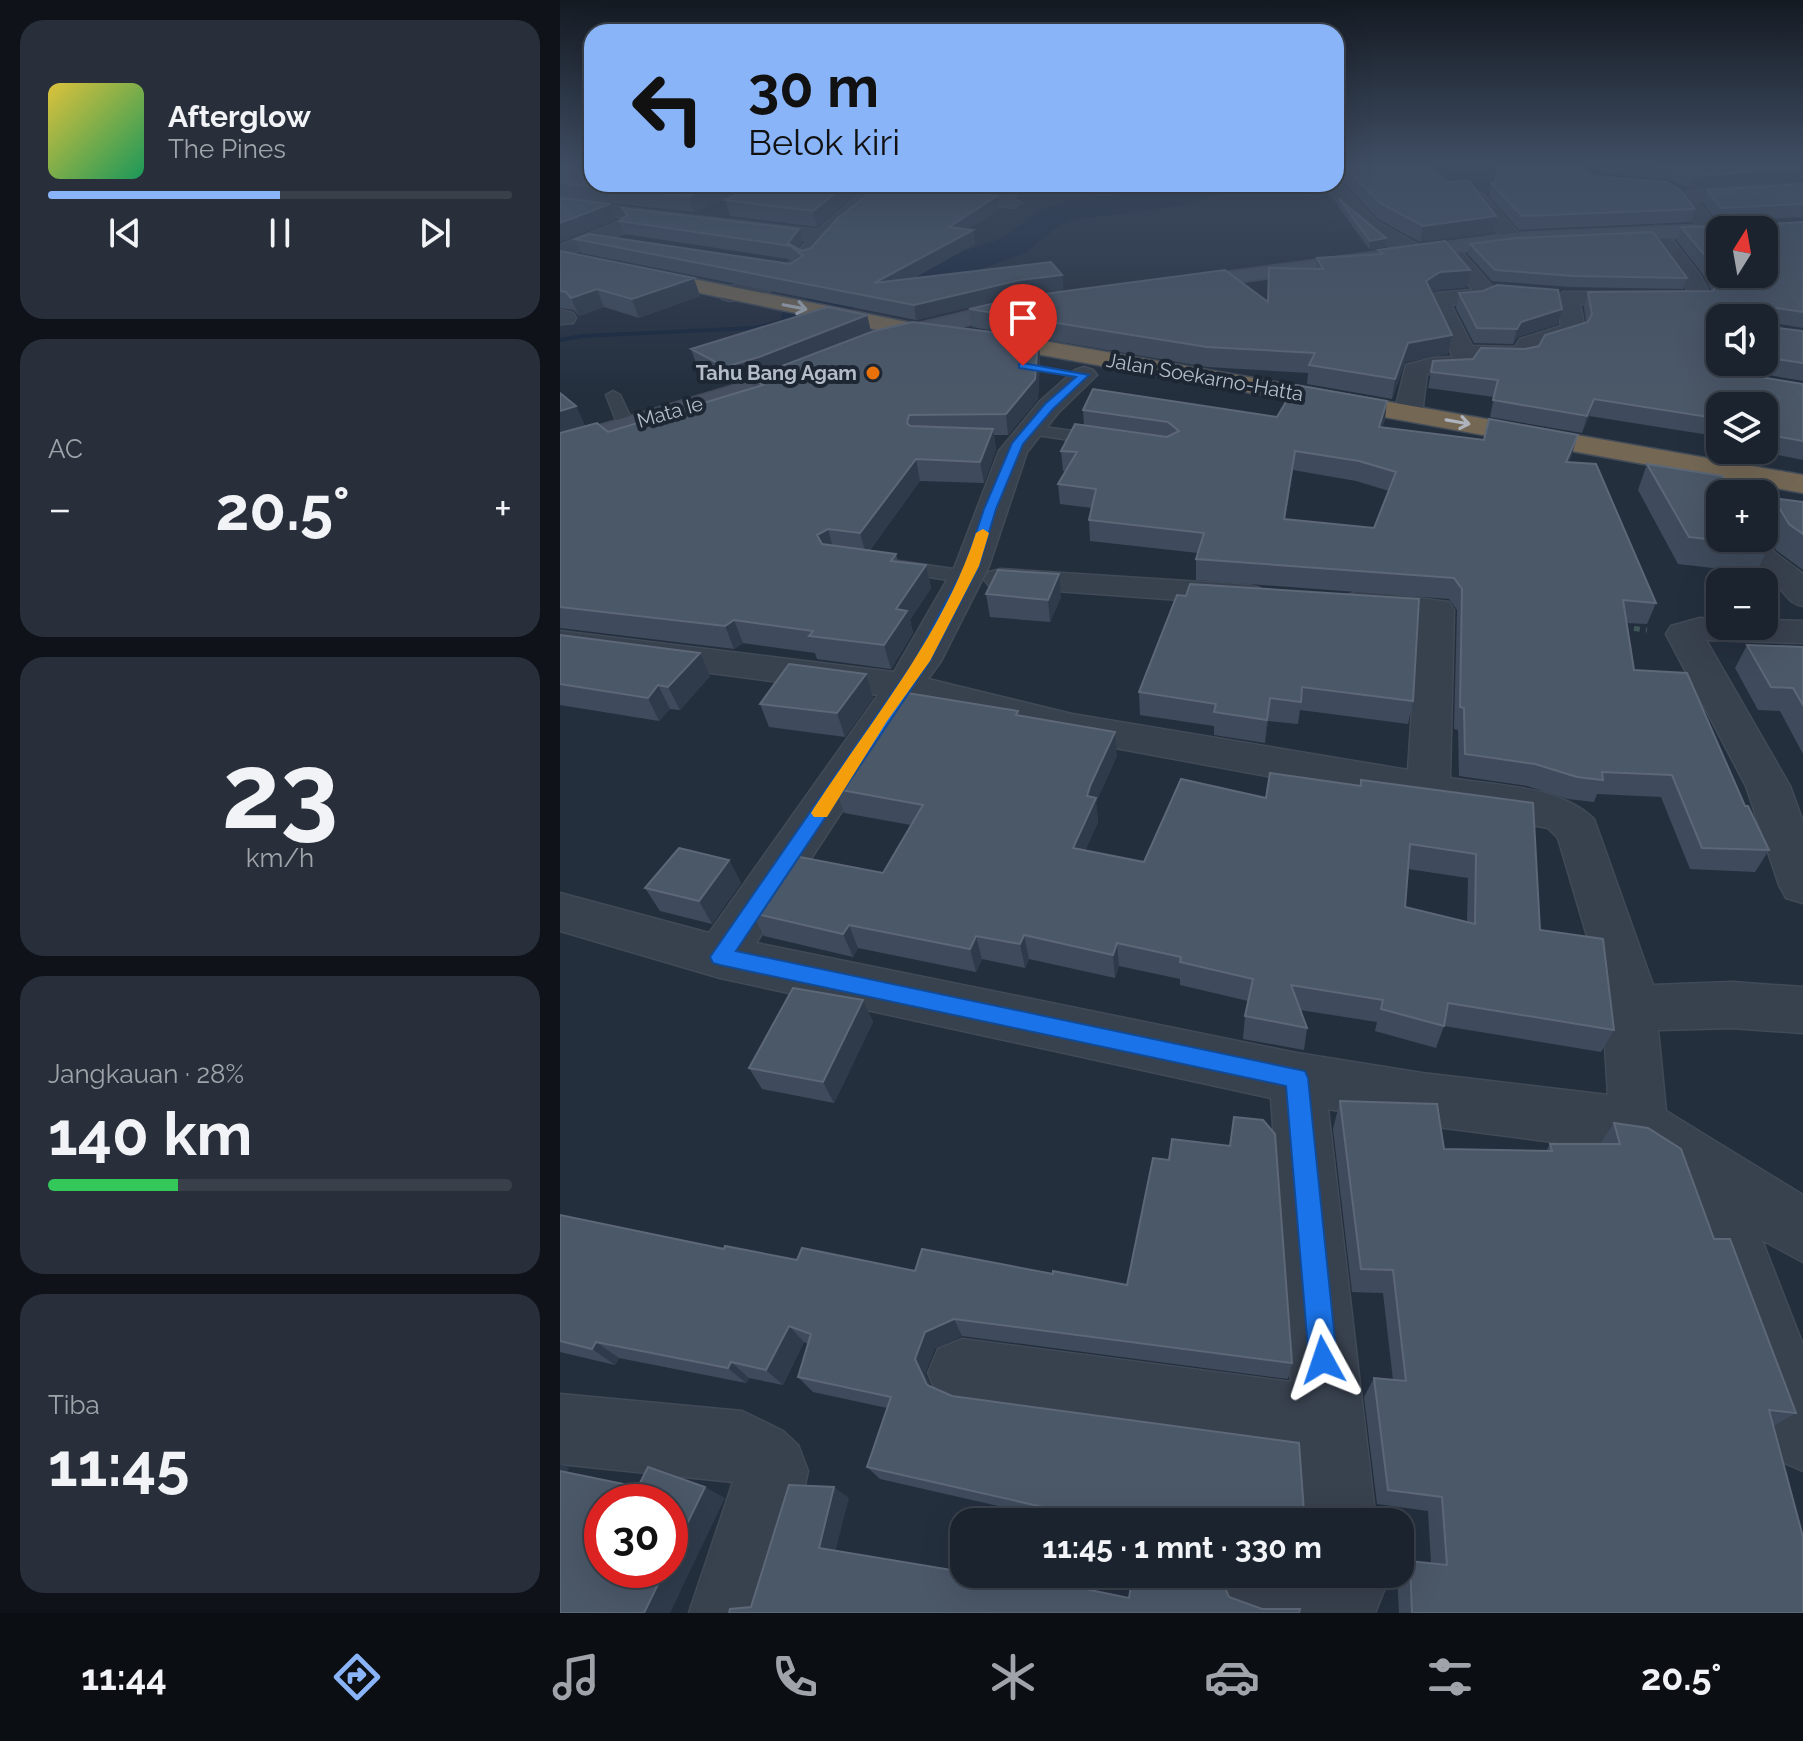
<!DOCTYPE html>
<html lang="id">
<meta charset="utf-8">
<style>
body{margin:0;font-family:Raleway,sans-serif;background:#282f3a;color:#f1f3f6;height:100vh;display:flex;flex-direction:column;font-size:30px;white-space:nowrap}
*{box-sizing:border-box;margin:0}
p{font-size:26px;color:#a0a4aa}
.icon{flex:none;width:44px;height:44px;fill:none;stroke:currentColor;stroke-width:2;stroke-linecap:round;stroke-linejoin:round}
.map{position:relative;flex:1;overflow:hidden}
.side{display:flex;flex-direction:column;gap:20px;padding:20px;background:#0f1319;width:560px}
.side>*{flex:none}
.hud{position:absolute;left:24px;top:24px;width:760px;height:168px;border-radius:24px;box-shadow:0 8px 32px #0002,0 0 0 2px #39404a;background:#8ab4f8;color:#111;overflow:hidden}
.needle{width:52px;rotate:11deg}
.fabs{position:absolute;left:1146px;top:216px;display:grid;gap:16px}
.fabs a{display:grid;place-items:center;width:72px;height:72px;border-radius:16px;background:#1b232e;box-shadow:0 8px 32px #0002,0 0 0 2px #39404a;font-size:40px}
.speed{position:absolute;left:24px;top:1484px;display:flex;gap:16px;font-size:40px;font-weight:700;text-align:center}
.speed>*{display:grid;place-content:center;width:104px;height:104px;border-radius:50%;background:#1b232e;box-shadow:0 8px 32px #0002,0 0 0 2px #39404a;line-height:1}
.speed .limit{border:12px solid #d22;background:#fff;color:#111}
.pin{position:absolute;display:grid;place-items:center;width:68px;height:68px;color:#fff;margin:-82px -34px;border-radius:50% 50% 50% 0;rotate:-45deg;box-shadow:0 0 8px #0007}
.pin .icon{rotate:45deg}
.me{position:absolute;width:88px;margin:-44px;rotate:355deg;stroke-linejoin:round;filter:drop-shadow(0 0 6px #0008)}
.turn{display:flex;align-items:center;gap:28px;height:168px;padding:0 32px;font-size:36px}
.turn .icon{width:104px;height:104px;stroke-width:2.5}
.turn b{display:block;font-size:56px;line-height:68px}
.big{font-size:60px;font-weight:700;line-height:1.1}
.side .card{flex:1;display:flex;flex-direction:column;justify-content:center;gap:12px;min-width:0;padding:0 28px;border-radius:24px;background:#282f3a}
.side .dial{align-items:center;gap:0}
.dial b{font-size:104px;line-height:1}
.song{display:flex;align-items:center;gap:24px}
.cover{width:96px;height:96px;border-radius:12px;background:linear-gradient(135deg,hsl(50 70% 55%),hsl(150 70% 35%))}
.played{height:8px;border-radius:4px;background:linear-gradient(90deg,#8ab4f8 50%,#39404a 50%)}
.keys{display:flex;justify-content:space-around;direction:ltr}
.heat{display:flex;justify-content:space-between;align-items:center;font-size:44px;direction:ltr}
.charge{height:12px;border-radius:6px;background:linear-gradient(90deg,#34c759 28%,#39404a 0)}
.trip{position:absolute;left:390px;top:1508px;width:464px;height:80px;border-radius:24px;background:#1b232e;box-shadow:0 8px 32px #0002,0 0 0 2px #39404a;font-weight:700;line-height:80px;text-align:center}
.tab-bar{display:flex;height:128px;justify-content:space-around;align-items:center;background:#0b0e12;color:#a0a4aa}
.tab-bar .icon{width:56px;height:56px}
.tab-bar .current{color:#8ab4f8}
.tab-bar b{font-size:36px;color:#f1f3f6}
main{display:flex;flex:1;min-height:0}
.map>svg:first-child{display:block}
</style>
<main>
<section class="side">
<div class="card">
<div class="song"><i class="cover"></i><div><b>Afterglow</b><p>The Pines</p></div></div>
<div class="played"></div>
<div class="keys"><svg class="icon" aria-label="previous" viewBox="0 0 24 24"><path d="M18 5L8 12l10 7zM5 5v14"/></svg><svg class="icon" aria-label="pause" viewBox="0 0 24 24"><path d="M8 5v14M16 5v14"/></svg><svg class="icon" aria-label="next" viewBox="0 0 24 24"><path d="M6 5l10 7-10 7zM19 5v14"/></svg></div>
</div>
<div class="card"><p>AC</p>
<div class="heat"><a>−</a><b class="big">20.5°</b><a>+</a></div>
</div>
<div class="card dial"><b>23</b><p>km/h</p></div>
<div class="card"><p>Jangkauan · 28%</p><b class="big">140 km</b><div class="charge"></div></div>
<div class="card"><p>Tiba</p><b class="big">11:45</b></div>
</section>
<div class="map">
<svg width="1243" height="1613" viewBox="0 0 1243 1613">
<rect width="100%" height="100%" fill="#242f3e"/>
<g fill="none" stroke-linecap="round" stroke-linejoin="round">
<path fill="#17263c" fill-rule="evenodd" d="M240,314L243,316L242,317L195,330L22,338L0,342V338L22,334L195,326Z"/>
<path fill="#17263c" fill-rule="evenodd" d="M632,184H683L678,190L617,206L513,220L499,226L465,253L413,272L349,286L254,324L240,328L226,324L220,316L226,308L325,269L392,255L441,239L477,212L495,204Z"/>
<defs>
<path id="lane" d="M53,391L60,395L74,425L71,428L66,430L58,425L46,395Z
M469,425L542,435L550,440L542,445L464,433V427Z
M338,561L407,571L416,577L407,583L332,571L329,567L332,563Z"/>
<path id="street" d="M1243,183V193L1137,200L1160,230L1158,235H1144L1116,197L1119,193L1148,188Z
M312,184H332L278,230L236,279L210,291L170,301L162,299L159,294L162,289L222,271L248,240L79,220L81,223L79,227L0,258V245L68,218L0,210V200L258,230Z
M776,184L782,185L816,221L866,249L869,253L866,257C837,264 784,211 767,189Z
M380,188L453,198L462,203L453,208L374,197L371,193Z
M917,193L923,194L960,235L963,239L960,243H946L911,202L908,198Z
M1096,226L1103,228L1139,274L1151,296L1145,304H1020L1025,330L1021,335L979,348L974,359L961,362L916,361L910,372L867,374L862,413L858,419H838L834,413L846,365L873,358L893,357L866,300L877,293L913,290L879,249L882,245H896L937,292L928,301L891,305L912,346L955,347L960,339L1001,326L997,299L1003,292H1128L1122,279L1086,232Z
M0,310L13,313L16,318L13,323L0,324Z
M524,367L533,370L537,375L498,413L467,452L429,566L381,661L368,679L512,714L848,770L858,619L788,609L782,602L788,595L800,591L889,602L894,610L890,778C937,786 998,785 1034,819L1093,985L1172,982L1243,987V1033L1172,1028L1098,1030L1106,1111L1243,1195V1262L1202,1240L1243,1345V1471L1218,1460L1120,1186L1069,1152L862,1125L768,1109L816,1522H742L737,1453L402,1407L378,1397L368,1373L378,1349L402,1339L731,1382L711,1098L160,978L0,931V893L149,933L318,695L0,653V631L334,672L395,566L439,451L480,401L515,370ZM354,701L512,740L988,828L998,838L1041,983L1048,1095L862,1073L737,1053L196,943Z
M1204,533L1214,552L1243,574V606C1229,603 1228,596 1218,587C1199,571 1184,563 1175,538H1204Z
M441,569L688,585L700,588L705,595L700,602L688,605L429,586L424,579L429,572Z
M1140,618L1160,619V626H1204V620L1243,621V643L1146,640L1230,786L1243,822V903L1226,898L1219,885L1186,786L1106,634L1111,626Z
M0,1394L182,1411L223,1431L238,1445L248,1471L239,1513L207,1613H129L173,1482L0,1464Z
M656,1574H819L825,1588L815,1613H698L668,1601Z"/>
<path id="secondary" d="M1160,224L1170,230H1160V236L953,245L615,291L604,285L615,279L953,233Z
M468,297L479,304L476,309L317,347L309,345L305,340L309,335Z
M224,370L233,373L237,378L233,383L0,455V437Z"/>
<path id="highway" d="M0,252L352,323L444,334L1243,475V493L444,348L352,337L0,264Z"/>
</defs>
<use href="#lane" stroke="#414a57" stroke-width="3"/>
<use href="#street" stroke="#414a57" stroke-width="3"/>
<use href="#secondary" stroke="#414a57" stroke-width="3"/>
<use href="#highway" stroke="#434c59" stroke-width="3"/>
<path stroke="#3f5557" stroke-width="5" stroke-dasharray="6 6" stroke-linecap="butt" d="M1062,627L1087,630"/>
<use href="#lane" fill="#38414e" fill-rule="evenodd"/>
<use href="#street" fill="#38414e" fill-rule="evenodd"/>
<use href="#secondary" fill="#465061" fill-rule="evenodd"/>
<use href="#highway" fill="#746855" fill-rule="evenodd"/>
</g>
<path fill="#3f4b5c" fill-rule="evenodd" d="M0,163L199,184L134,212L0,198Z
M776,163L885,182L933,233L860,242L818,219L784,183L776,182Z
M1033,163H1243V180L1129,188L1108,179L1042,173Z
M1032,176L1135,209L1131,222L959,230L929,196L931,183Z
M308,184L257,227L170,216L165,200Z
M360,184H478L458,197Z
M484,184H551L542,190Z
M1243,184V217L1183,220L1209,224L1243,222V328L1207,322L1210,327L1243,331V381L1173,369L1169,370L1170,372L1243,384V460L1192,450H1204V406H1160V444L1148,442L1149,435L1029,416L1022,433L930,417L934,397L868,388L873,361L913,359L979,346L1026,322L1024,307L1028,292L1152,291L1142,273L1117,241L1121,227L1165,226L1167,220L1157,221L1143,203L1147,190ZM1204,318V362H1160Z
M779,199L825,247L809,249L778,206Z
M62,208L242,242L238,248L242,251L439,209L408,229L415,244L352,279L502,275L503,290L461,295L356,320L21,253L15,239L230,264L235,260L64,234L59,221L65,217Z
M910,244L1127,278L1123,289L1011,287L932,281L908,254Z
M818,250L907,287L877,290L872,293L888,354L845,362L832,399L747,384L748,373L647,367L412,327L409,309L708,301L709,268L756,269L757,258L817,255Z
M0,251L140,296L79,318L44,307L19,316L14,310L0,308Z
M923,291L998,324L957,337L953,344L914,343L896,308L899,293Z
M307,315L311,332L478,338L480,358L478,399L448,435H434L436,450L424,483L360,481L310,550L336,554L338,562L366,565L371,588L350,620L353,633L331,669L257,659L255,653L183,643L174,649L0,628V393L16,406L25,426L48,432L193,388L190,378H191L170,384L137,366L131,349Z
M523,410L825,420L822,427L1012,454L1009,462L1096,603L1087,624L1066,623L1074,670L1185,806L1209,850L1195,872L1130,869L1101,797L1037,794L1034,802L1008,799L967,786L899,776L898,730L894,729L897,610L889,599L636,580V559L638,553L530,541L529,520L532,508L500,504L498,484L506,471H503L501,451L524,426ZM733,470L796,481L829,491L814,528L725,519Z
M1087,464L1162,492L1160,494L1209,546L1196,573L1118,564L1078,490Z
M1204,497L1243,502V570L1216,550L1205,530L1204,531Z
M426,594L501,597L490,622L430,617Z
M617,595L853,701L848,724L740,710L738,724L708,721L705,743L654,735V726L580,715L579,692Z
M0,635L150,676L120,710L110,709L99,721L0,705Z
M1187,645L1243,647V754L1220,711L1198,710L1175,668Z
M306,674L313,698L285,737L209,727L200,704Z
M459,715L557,756L536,802L538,822L525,851L584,862L706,798L800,785L973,803L980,930L1054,1030L1041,1052L884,1026L876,1048L815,1031L817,1022L740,1010L747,1028L744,1050L683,1039L685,1016L688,1001L620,985V979L559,966L555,978L469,959L465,968L422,959L416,972L298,948L293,957L204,936L192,913L225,871L323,873L351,825L284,813L276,789ZM848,869L908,878L907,922L845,907Z
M169,860L181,883L152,924L100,911L85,888Z
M303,1000L313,1022L274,1103L202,1089L189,1068Z
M780,1101L884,1149L986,1151L990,1144H1040L1054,1123L1154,1239L1236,1413L1213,1426L1243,1613H839L837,1574H840V1569L850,1561L871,1563L868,1511L817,1504L804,1397L814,1378L833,1380L823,1293L792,1292L773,1129Z
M0,1215L732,1363L728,1379L402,1336L375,1348L365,1374L371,1387L392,1396L744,1512L761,1522H508L320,1479L307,1467L327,1408L253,1392L238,1377L248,1344L244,1342L223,1385L189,1378L186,1383L59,1358L55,1365L0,1352Z"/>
<path fill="#2f3b4b" d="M1243,168V180L1129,188L1133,176Z
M159,184H199L134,212L129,196Z
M287,184H308L257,227L253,211Z
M456,184H478L458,197Z
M542,184H551L542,190Z
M437,196L439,209L391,240L389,227Z
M50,204L56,220L0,242V223Z
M936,216L933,233L860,242L863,226Z
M239,229L242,242L236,250L228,243Z
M413,230L415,244L317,298L314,283Z
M826,238L825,247L809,249L810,241Z
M910,270L907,287L877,290L863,299L866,281L880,272Z
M502,275L503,290L461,295L356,320L354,305L460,280Z
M134,278L140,296L79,318L72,299Z
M37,289L44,307L19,316L11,298Z
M1002,309L998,324L957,337L953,344L957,329L961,322Z
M307,315L311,332L204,374L170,384L165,367Z
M892,335L888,354L845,362L832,399L835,379L848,343Z
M478,338L480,358L478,399L448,435L446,414Z
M1165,362H1176L1173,369L1163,372L1157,380Z
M1034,399L1029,416L1022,433L1027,416Z
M827,401L825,420L816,446L819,427Z
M16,406L25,426L0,434V411Z
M433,429L436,450L424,483L420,462Z
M1018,435L1012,454L1000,482L1006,462Z
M735,451L733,470L722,539L724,519Z
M356,459L360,481L306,555L300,533Z
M1217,504L1204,531L1213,509Z
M268,529L274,551L264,557L257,535Z
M366,565L371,588L350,620L353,633L331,669L324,645L336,609Z
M499,574L501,597L490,622L488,600Z
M174,620L183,643L174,649L165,626Z
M140,653L150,676L120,710L108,687Z
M306,674L313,698L285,737L277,713Z
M98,685L110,709L99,721L88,698Z
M710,698L708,721L705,743L707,720Z
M555,732L557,756L536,802L538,822L516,872L513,848L527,796Z
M169,860L181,883L152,924L139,901Z
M289,925L298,948L293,957L283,934Z
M464,935L469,959L465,968L460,944Z
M416,936L422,959L416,972L410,949Z
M557,943L559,966L555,978L553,955Z
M303,1000L313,1022L274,1103L263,1082Z
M394,1319L402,1336L375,1348L365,1374L377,1400L367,1385L355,1359L365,1332Z
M229,1326L244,1342L223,1385L206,1370Z
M36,1342L59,1358L55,1365L32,1349Z
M171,1362L189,1378L186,1383L168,1368Z
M0,1464L9,1468L4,1478L0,1476Z
M145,1487L165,1498L110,1613H84L105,1570H110V1559Z
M274,1487L289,1498L274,1557L259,1548Z"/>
<path fill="#4b5868" stroke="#5c6777" stroke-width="2" fill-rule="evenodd" d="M0,163H32V184H159L129,196L0,183Z
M776,163H869L885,182L909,181L936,216L863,226L820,203L786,168L776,167Z
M939,163H1022L1032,176L1107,182L1121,191L1135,209L962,216L931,183H935Z
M1065,163H1243V168L1133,176L1112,167Z
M201,184H287L253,211L165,200Z
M321,184L437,196L389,227L413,230L314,283L491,262L502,275L460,280L354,305L15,239L29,234L230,264L243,256L231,246L59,221L68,215L62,208L239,229L228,243L242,251L251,248L277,219Z
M1243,184V204L1161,208L1147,190Z
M0,198L50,204L0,223Z
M779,199L826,238L810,241Z
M1168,220H1206L1209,224L1243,222V312L1210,307L1207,310V324L1210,327L1243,331V363L1204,357V318H1160V362H1165L1163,364L1170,372L1243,384V441L1204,434V406H1160V426L1154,425L1155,418L1034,399L1027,416L933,400L938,380L871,372L873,361L913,359L921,348L965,349L979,346L985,335L1028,322L1032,314L1028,292L1153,291L1159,280L1147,258L1121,227L1165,226ZM1160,230H1204V274H1160Z
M1093,232L1127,278L1014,276L935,270L910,244L956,238Z
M885,241L910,270L880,272L866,281L892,335L848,343L835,379L749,365L755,353L647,347L409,309L461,297L665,270L708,302L709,268L763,269L757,258L823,254L818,250Z
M0,251L134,278L72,299L37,289L11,298L6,292L0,291Z
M937,285L998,290L1002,309L961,322L957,329L917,328L899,293L923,291Z
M268,307L307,315L199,357L165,367L131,349Z
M353,322L478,338L475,379L446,414L349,415L347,423L350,426L433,429L420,462L356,459L300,533L268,529L257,535L262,544L336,554L331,561L366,565L336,609L347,611L324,645L249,636L253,631L174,620L165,626L0,607V433L37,423L48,432L203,385L190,378L314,331Z
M736,385L827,401L819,427L924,440L929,419L1018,435L1006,462L1036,464L1096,603L1063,600L1074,670L1127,673L1185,806H1188L1209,850L1142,848L1112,775L1042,772L1043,780L1017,777L975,764L905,754L904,708L900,707L902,589L894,578L636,559L644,533L529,520L536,489L498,484L517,452L501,451L515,424L607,437L619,431L608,422L523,410L533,389L717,417ZM735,451L799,461L836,472L814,528L724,519Z
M0,393L16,406L0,411Z
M1087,464L1163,476L1162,492L1181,494H1160V538H1201L1209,546L1129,537Z
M1204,497L1243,502V534L1229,524L1217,504L1213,509L1204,510Z
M438,570L499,574L488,600L426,594Z
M630,584L859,599L853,701L742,687L741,702L710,698L707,720L654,712L656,704L579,692L617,595L626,596Z
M0,635L140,653L108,687L98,685L88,698L0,684Z
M1187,645L1243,647V705L1233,688L1211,687Z
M229,664L306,674L277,713L200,704Z
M341,692L458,711L456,715L555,732L530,786L527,796L536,798L513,848L584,862L621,779L706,798L710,773L801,786V780L973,803L980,930L1043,939L1054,1030L888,1003L884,1026L821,1009L823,1000L731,985L747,1028L685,1016L693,979L620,962L621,957L557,943L553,955L464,935L460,944L416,936L410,949L289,925L283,934L192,913L221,871H225L235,856L323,873L363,805L276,789ZM850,844L916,854L915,924L845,907Z
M119,848L169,860L139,901L85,888Z
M233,988L303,1000L263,1082L189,1068Z
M780,1101L877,1104L884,1149L992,1151L990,1144H1060L1054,1123L1088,1128L1121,1149L1154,1239H1170L1236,1413L1209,1410L1243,1537V1613H852L850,1561L887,1565L882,1497L828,1490L814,1378L846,1381L833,1270L801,1269Z
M674,1117L703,1120L715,1134L732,1363L394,1319L365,1332L355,1359L367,1385L392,1396L739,1443L744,1512L762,1515L761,1522H549L307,1467L331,1397L238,1377L251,1334L229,1326L206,1370L171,1362L168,1368L36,1342L32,1349L0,1341V1215L164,1249L165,1246L237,1260L242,1248L355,1271L362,1249L493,1274V1271L567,1285L593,1158L609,1160L612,1139L670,1146Z
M88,1467L145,1487L110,1559V1502H42V1570H105L84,1613H0V1471L78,1487Z
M229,1485L274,1487L259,1548L404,1572V1574L424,1576V1574H452L569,1598L573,1574H659L669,1597L702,1609H740L739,1613H169L170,1609L191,1607Z"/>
<defs><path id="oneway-shaft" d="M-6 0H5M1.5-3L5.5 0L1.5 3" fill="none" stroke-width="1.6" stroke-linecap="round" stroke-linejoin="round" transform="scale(2)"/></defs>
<g stroke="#aeb4bd">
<use href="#oneway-shaft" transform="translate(235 307) rotate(11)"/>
<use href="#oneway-shaft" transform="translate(898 422) rotate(10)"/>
</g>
<linearGradient id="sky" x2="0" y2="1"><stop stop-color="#141a22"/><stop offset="0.42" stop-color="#3f4d63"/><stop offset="1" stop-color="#3f4d63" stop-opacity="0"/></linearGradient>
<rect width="1243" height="389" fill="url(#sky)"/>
<path fill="#1a73e8" stroke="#114b97" stroke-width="2" d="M463,363L529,375L493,409L463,444L436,509L419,566L370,661L176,951L745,1071L748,1078L777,1360L773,1370L763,1374L753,1370L749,1360L726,1086L160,965L153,963L150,957L355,660L405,566L424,509L452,443L485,404L516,377L459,368V364Z"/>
<path fill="#f59e0b" d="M423,529L429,533L419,566L370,661L327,721L267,817H254L251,813L254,808C311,721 384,633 416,533Z"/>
<circle fill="#e8710a" stroke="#1d2633" stroke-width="3" cx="313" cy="373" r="8"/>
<g text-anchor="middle" stroke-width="8" stroke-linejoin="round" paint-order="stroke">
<g font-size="20" font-weight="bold" fill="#b4bcc9" stroke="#1d2633" text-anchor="end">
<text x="297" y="380">Tahu Bang Agam</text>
</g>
<g font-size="20" fill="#b4bcc9" stroke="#1d2633">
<text transform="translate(645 377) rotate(10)" y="7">Jalan Soekarno-Hatta</text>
<text transform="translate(110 412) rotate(-16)" y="7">Mata Ie</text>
</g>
</g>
</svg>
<div class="fabs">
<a><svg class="needle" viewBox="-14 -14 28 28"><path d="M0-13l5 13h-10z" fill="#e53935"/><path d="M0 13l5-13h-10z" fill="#a0a4aa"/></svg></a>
<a><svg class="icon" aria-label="sound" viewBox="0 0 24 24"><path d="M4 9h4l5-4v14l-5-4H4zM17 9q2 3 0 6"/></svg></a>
<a><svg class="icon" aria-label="layers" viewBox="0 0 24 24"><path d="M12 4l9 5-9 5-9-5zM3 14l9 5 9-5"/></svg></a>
<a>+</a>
<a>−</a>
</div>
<div class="speed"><div class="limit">30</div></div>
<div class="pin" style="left:463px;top:366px;background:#d93025"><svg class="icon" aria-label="arrive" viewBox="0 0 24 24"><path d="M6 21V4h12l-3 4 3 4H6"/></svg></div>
<svg class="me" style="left:763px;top:1360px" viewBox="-20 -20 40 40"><path d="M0-17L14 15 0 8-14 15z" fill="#1a73e8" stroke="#fff" stroke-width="4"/></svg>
<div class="trip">11:45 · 1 mnt · 330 m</div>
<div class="hud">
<div class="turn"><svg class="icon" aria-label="left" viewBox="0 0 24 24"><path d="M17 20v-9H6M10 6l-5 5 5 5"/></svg><div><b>30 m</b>Belok kiri</div></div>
</div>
</div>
</main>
<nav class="tab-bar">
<b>11:44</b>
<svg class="icon current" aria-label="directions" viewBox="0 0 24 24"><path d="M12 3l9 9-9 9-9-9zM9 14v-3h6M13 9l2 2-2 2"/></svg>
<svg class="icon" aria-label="music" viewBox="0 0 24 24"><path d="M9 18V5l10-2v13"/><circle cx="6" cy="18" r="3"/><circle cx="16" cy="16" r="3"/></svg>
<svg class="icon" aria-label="phone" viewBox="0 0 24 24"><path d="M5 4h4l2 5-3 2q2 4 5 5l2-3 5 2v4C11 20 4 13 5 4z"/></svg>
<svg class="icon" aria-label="climate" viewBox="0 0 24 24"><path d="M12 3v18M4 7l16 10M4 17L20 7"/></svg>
<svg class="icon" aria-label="car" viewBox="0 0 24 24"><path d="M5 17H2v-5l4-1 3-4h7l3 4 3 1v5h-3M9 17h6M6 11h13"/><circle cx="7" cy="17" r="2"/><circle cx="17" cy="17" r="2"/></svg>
<svg class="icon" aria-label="filters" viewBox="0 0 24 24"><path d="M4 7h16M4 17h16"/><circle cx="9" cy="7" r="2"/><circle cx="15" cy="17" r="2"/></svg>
<b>20.5°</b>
</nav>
